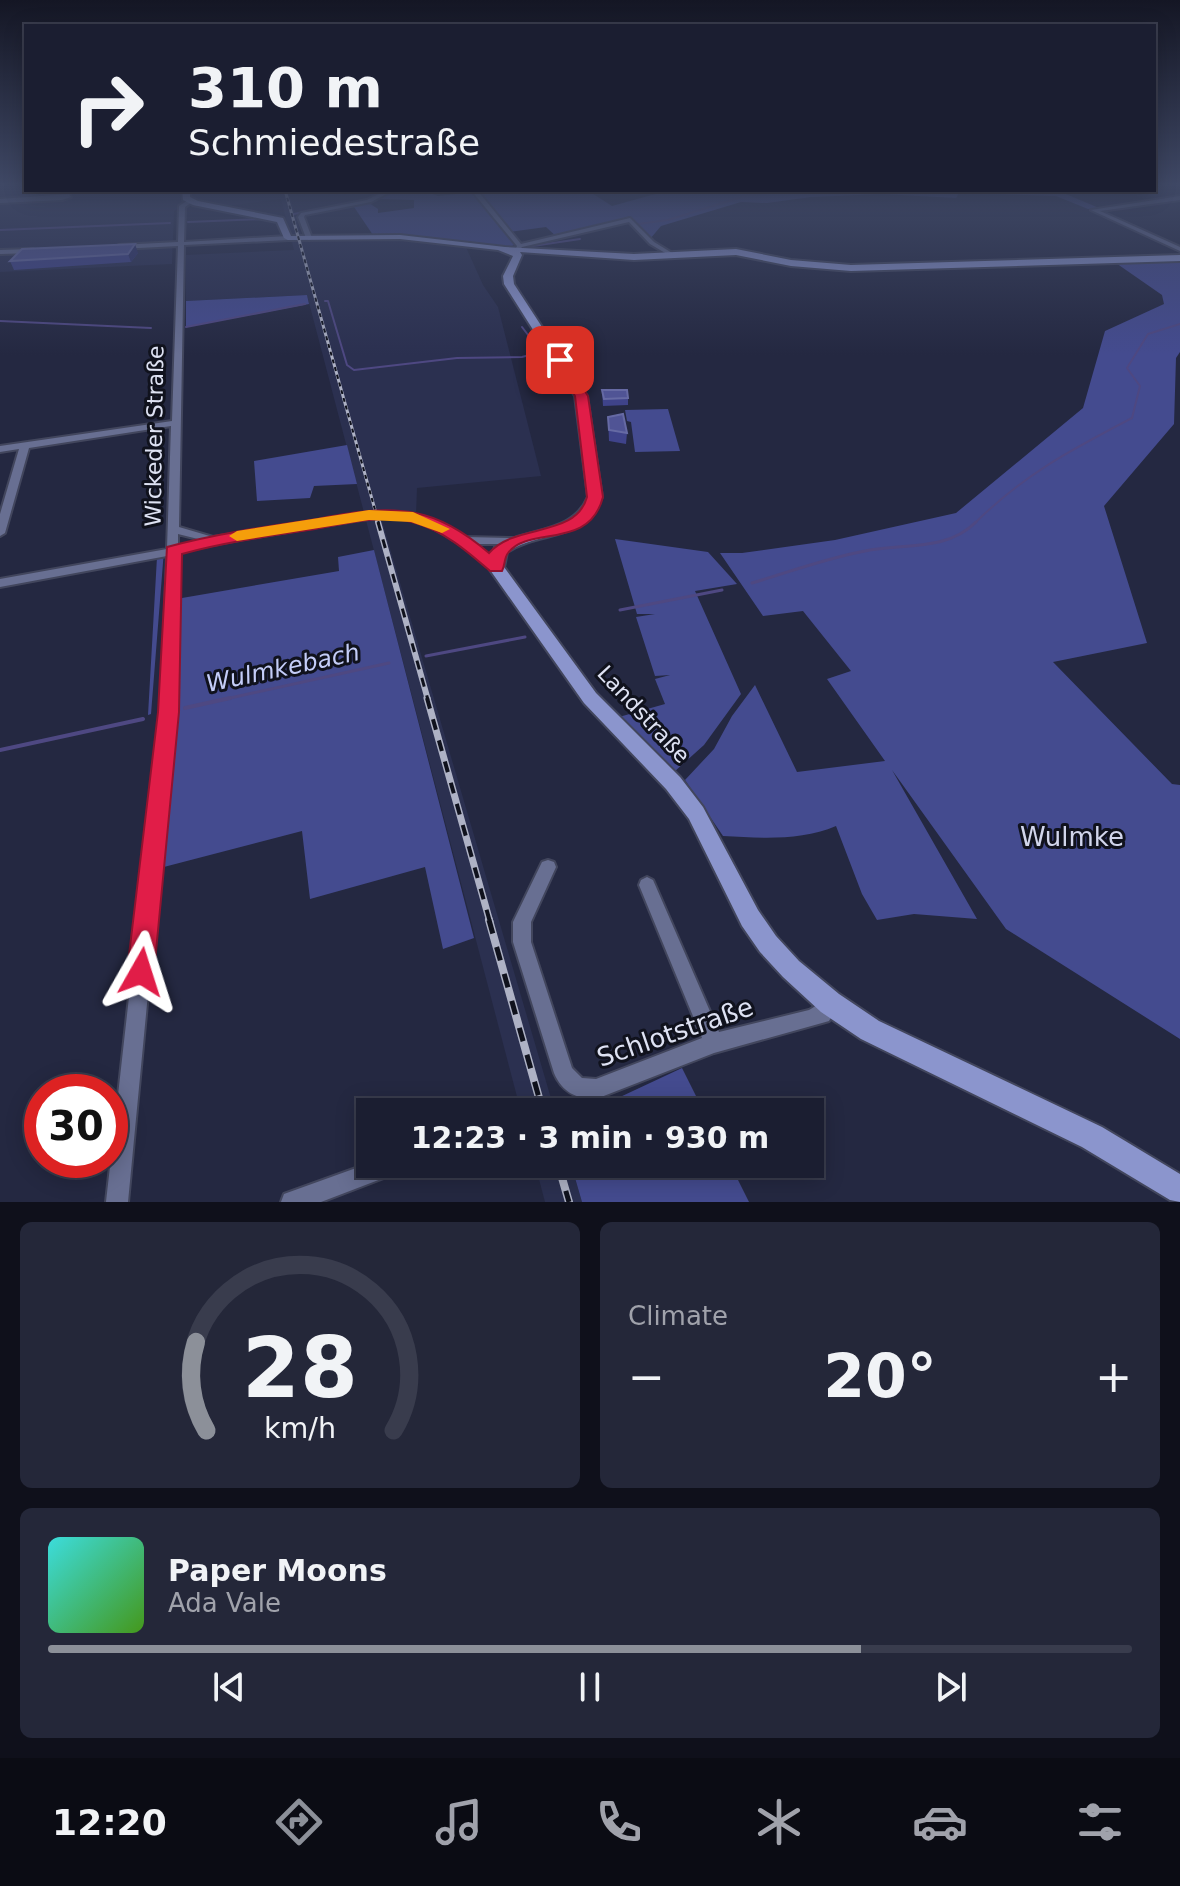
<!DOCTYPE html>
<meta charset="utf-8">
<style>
body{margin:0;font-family:"DejaVu Sans",sans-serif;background:#242739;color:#f1f3f6;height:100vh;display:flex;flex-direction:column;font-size:30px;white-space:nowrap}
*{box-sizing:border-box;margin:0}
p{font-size:26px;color:#a0a2ab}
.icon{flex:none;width:44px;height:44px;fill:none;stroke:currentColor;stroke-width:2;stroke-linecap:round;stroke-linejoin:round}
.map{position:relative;height:1202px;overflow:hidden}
.sheet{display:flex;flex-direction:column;gap:20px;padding:20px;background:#0f101b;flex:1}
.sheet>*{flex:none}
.banner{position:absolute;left:24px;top:24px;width:1132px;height:168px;border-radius:0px;box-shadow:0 4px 20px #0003,0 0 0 2px #393c4d;background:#1b1e31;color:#f1f3f6;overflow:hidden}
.speed{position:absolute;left:24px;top:1074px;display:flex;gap:16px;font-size:40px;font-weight:700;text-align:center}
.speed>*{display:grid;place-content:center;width:104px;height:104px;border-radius:50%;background:#1b1e31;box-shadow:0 4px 20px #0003,0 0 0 2px #393c4d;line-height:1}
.speed .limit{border:12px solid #d22;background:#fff;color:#111}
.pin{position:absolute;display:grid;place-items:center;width:68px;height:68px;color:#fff;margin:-34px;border-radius:16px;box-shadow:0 4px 12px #0006}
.me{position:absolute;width:88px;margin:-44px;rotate:6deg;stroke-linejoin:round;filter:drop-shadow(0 0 6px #0008)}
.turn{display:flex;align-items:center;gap:28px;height:168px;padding:0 32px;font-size:36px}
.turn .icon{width:104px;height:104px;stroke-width:2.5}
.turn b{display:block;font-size:56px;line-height:68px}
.big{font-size:60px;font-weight:700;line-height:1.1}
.sheet .tile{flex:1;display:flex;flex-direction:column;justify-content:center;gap:12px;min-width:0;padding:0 28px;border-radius:12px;background:#242739}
.sheet .dial{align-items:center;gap:0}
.dial svg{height:208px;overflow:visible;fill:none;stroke:#393c4d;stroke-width:7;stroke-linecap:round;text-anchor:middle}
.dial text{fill:#f1f3f6;stroke:none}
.song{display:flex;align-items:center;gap:24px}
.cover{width:96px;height:96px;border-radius:12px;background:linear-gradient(135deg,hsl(180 70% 55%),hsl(100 70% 35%))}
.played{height:8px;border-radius:4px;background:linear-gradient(90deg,#8c9099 75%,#393c4d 75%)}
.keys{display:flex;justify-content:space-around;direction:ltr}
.heat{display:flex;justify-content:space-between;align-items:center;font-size:44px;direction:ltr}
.sheet .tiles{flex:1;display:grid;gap:20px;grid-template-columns:1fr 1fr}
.tile:last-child{grid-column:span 2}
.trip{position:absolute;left:356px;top:1098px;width:468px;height:80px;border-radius:0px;background:#1b1e31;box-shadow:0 4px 20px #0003,0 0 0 2px #393c4d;font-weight:700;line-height:80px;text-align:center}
.dock{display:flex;height:128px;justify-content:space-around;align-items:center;background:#0b0c14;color:#a0a2ab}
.dock .icon{width:56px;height:56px}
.dock .selected{color:#8c9099}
.dock b{font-size:36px;color:#f1f3f6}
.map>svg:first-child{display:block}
</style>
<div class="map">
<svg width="1180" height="1202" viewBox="0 0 1180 1202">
<rect width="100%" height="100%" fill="#242841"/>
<path fill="#2b3050" d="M0,186H26V190H288L303,241L360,238L465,245L483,285L498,307L541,476L417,488L416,516L379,511L555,1112H521L307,295L186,301V255L294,250L281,199L219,207L190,202L174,211L172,264L0,272Z
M535,1164H571L582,1202H545Z"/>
<path fill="#444b8f" d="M392,190H422L438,196L474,192L516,244L508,248L373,235L352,204L366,201L378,209V213L414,208V200L373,199Z
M485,190H587L612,206L670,190L1061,192L1099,208L1088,209L1056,196L959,193L956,198L882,194L811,197L767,203L741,202L661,226L650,239L630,220L558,238L546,227L509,232L476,191Z
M1180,259V352L1176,358L1174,424L1104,506L1147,643L1053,662L1172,784L1180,785V1039L1006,929L892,770L977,919L914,914L877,920L862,894L836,826C801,841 761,838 723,836L685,780L714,749L732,716L755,685L797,772L885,761L827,679L851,671L803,611L763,616L720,553H742L835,540L956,513L1083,408L1105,331L1164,304L1162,295L1113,261Z
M307,295L309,304L186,327V301Z
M668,409L680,451L635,452L631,422L627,421L625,410Z
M347,445L357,484L314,486L310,498L257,501L254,461Z
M615,539L708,552L737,584L695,591L741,694L704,745L674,772L619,717L665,704L655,679L670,675L655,676L636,617L655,614H637Z
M164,550L151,714L148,715L157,557Z
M374,550L474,938L443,949L425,867L310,899L302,831L160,868L182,598L339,571L338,557Z
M682,1068L704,1112H588Z
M571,1164H730L749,1202H582Z"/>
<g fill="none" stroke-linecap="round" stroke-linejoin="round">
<path stroke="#4e4882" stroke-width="2" d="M900,190L930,193L948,190
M294,214L350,203
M188,222L265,219
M638,224L668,220L748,195L798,190
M0,230L170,223
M526,247L580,239
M325,301H328L347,365L354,370L457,358L522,357L541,352L522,327
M0,321L151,328
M186,327L305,304
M974,524C1024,474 1071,450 1132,418L1140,386L1127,368L1148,334L1180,324"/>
<path stroke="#4e4882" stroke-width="3" d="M752,583C789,572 827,558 865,551C903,543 946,552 976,522
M620,610L722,590
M426,656L525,637
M221,700L389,663"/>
<path stroke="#4e4882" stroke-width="4" d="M185,708L230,698
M0,750L143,719"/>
<defs>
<path id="street" d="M387,190H394L371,202L305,215L304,217L312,238L309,240L306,238L298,217L301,213L367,200Z
M471,190H477L521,244L630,218L654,242L677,256L672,257L650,244L629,222L522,247L519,251H515L517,246Z
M69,194L71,197L62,200L0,203V199Z
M1180,196V200L1100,211L1180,247V251L1091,210Z
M190,199L192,202L185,207L184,242L288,236L291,238L288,240L184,245L179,527L213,537L376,512L417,515L441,524L465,537L513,538L519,541L513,544H474L500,564L502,567L496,571L492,570C468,550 445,530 414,521C384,512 348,523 317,527C270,535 224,541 178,553L175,712L128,1202H106L161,712L167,556L0,587V579L167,549L171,426L29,448L5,533L0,536V514L19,449L0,452V446L172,421L178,246L119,249L116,247L119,245L178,242L179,206ZM178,534L202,540L178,546Z
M0,250L33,249L36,251L33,253L0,254Z
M548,860L554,862L556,867L531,922V942L572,1068L582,1078L596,1079L702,1038L639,885L641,880L647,877L653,880L719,1032L809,1010C818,1006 821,998 830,994L837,996L839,1003L829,1021L822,1023L714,1053L596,1099C576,1099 562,1092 554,1073L513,942V922L542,862Z
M370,1163L406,1164L402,1171L321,1202H281L284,1194Z"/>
<path id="secondary" d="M182,190H190V197L198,201L283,218L291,236L400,235L505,247L634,254L736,249L791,260L851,265L1180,255V261L851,271L791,266L736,255L634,260L520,252L522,255L513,276L514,284L587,396L602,497C582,544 543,529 507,552L504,567L596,693L680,777L703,807L758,910L776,936L799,961L839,994L879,1021L1102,1127L1180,1174V1202L1170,1200L1082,1147L861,1039L821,1012L783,977L760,952L742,926L689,819L666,789L584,703L488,567L495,547C526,527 572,535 588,497L575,396L504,284L503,276L513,256L498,250L400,239L288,240L284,238L277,222L193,205L183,200Z"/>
</defs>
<use href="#street" stroke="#42465d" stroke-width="4"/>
<use href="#secondary" stroke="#42465d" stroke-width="4"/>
<use href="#street" fill="#686f92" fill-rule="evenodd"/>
<use href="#secondary" fill="#8b95cd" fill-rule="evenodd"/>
<defs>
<path id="rail-far3" d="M285,190L379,524"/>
<path id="rail-far2" d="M378,522L428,700"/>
<path id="rail-far1" d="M427,698L490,922"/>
<path id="rail" d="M489,920L543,1112
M558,1164L569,1202"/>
</defs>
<use href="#rail-far3" stroke="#aeb2c5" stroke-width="3"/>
<use href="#rail-far2" stroke="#aeb2c5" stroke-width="6"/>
<use href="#rail-far1" stroke="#aeb2c5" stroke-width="7"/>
<use href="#rail" stroke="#aeb2c5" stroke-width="8"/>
<use href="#rail-far3" stroke="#10121d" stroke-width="2" stroke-dasharray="4" stroke-linecap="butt"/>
<use href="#rail-far2" stroke="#10121d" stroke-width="3" stroke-dasharray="9" stroke-linecap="butt"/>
<use href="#rail-far1" stroke="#10121d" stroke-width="4" stroke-dasharray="11" stroke-linecap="butt"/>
<use href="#rail" stroke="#10121d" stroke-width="5" stroke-dasharray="14" stroke-linecap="butt"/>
</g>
<path fill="#3f438a" d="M138,253L131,262L14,270L10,261Z
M602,390L628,398V405L603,406Z
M608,417L627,433L626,444L609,441Z"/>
<path fill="#2d3168" d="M135,244L138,253L131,262L128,254Z"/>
<path fill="#505495" stroke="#666aa4" stroke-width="2" d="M135,244L128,254L10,261L22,249Z
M602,390H627L628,398L604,399Z
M623,414L627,433L609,430L608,417Z"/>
<linearGradient id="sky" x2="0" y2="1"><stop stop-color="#141624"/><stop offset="0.52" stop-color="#3f4865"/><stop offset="1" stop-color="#3f4865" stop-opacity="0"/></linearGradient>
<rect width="1180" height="355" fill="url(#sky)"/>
<path fill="#e11d48" stroke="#92132f" stroke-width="2" d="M560,356L564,357L588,396L603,497C589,551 529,525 508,553C504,558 505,566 502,571H490C467,551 443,530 412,522C381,514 346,524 315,529C270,536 226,542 182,554L179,712L154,972L150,982L141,986L131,982L127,972L158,712L167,547C215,534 263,527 311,520C345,514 380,506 415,513C443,518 468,535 489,553C515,523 576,538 587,497L575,396L554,360Z"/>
<path fill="#f59e0b" d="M369,510L413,512L450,529L442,533L411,522L369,520L237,541L229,536L237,531Z"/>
<g text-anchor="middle" stroke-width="6" stroke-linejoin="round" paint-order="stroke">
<g font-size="22" fill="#dee2f3" stroke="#10121d">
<text transform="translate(154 436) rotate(-89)" y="8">Wickeder Straße</text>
<text transform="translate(644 714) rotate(47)" y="8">Landstraße</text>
</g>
<g font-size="24" font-style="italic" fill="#c4cdf8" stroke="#10121d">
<text transform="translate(283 668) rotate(-12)" y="8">Wulmkebach</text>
</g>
<g font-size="26" fill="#d1d5eb" stroke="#10121d">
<text x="1072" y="846">Wulmke</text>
</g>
<g font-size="26" fill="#dee2f3" stroke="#10121d">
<text transform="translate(675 1032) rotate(-19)" y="9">Schlotstraße</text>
</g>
</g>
</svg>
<div class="speed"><div class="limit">30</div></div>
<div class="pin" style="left:560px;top:360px;background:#d93025"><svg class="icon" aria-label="arrive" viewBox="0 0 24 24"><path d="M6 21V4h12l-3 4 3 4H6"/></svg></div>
<svg class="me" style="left:141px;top:972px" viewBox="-20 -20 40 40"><path d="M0-17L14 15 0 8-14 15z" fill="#e11d48" stroke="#fff" stroke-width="4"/></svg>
<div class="trip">12:23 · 3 min · 930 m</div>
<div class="banner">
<div class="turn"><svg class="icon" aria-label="right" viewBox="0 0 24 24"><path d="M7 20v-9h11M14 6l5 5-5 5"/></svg><div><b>310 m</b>Schmiedestraße</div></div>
</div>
</div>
<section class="sheet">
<div class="tiles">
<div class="tile dial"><svg viewBox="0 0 100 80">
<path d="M14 69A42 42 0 1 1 86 69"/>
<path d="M14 69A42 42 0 0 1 10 35" stroke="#8c9099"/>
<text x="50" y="56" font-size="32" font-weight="700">28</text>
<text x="50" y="72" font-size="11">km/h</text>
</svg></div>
<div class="tile"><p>Climate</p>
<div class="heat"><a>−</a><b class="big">20°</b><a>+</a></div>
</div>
<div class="tile">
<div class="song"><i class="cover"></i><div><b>Paper Moons</b><p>Ada Vale</p></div></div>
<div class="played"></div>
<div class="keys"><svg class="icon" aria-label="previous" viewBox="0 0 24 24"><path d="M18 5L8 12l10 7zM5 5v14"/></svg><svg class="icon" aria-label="pause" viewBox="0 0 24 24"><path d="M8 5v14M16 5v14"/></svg><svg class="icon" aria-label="next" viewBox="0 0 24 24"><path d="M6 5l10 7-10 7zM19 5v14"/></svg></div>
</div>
</div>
</section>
<nav class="dock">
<b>12:20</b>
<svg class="icon selected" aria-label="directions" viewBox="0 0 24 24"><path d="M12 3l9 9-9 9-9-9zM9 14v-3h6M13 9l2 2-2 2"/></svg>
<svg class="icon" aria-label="music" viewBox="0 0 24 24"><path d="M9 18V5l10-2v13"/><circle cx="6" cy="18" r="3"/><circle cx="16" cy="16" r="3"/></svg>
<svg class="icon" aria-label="phone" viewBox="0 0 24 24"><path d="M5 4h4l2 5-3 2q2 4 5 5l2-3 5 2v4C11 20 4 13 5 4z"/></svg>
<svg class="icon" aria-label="climate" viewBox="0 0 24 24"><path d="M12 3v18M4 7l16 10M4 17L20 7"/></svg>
<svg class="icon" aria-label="car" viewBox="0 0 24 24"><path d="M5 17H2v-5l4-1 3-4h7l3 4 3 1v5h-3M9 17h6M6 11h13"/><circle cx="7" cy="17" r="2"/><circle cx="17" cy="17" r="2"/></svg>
<svg class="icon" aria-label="filters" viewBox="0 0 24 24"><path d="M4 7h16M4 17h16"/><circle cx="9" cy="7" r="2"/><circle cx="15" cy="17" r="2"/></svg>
</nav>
